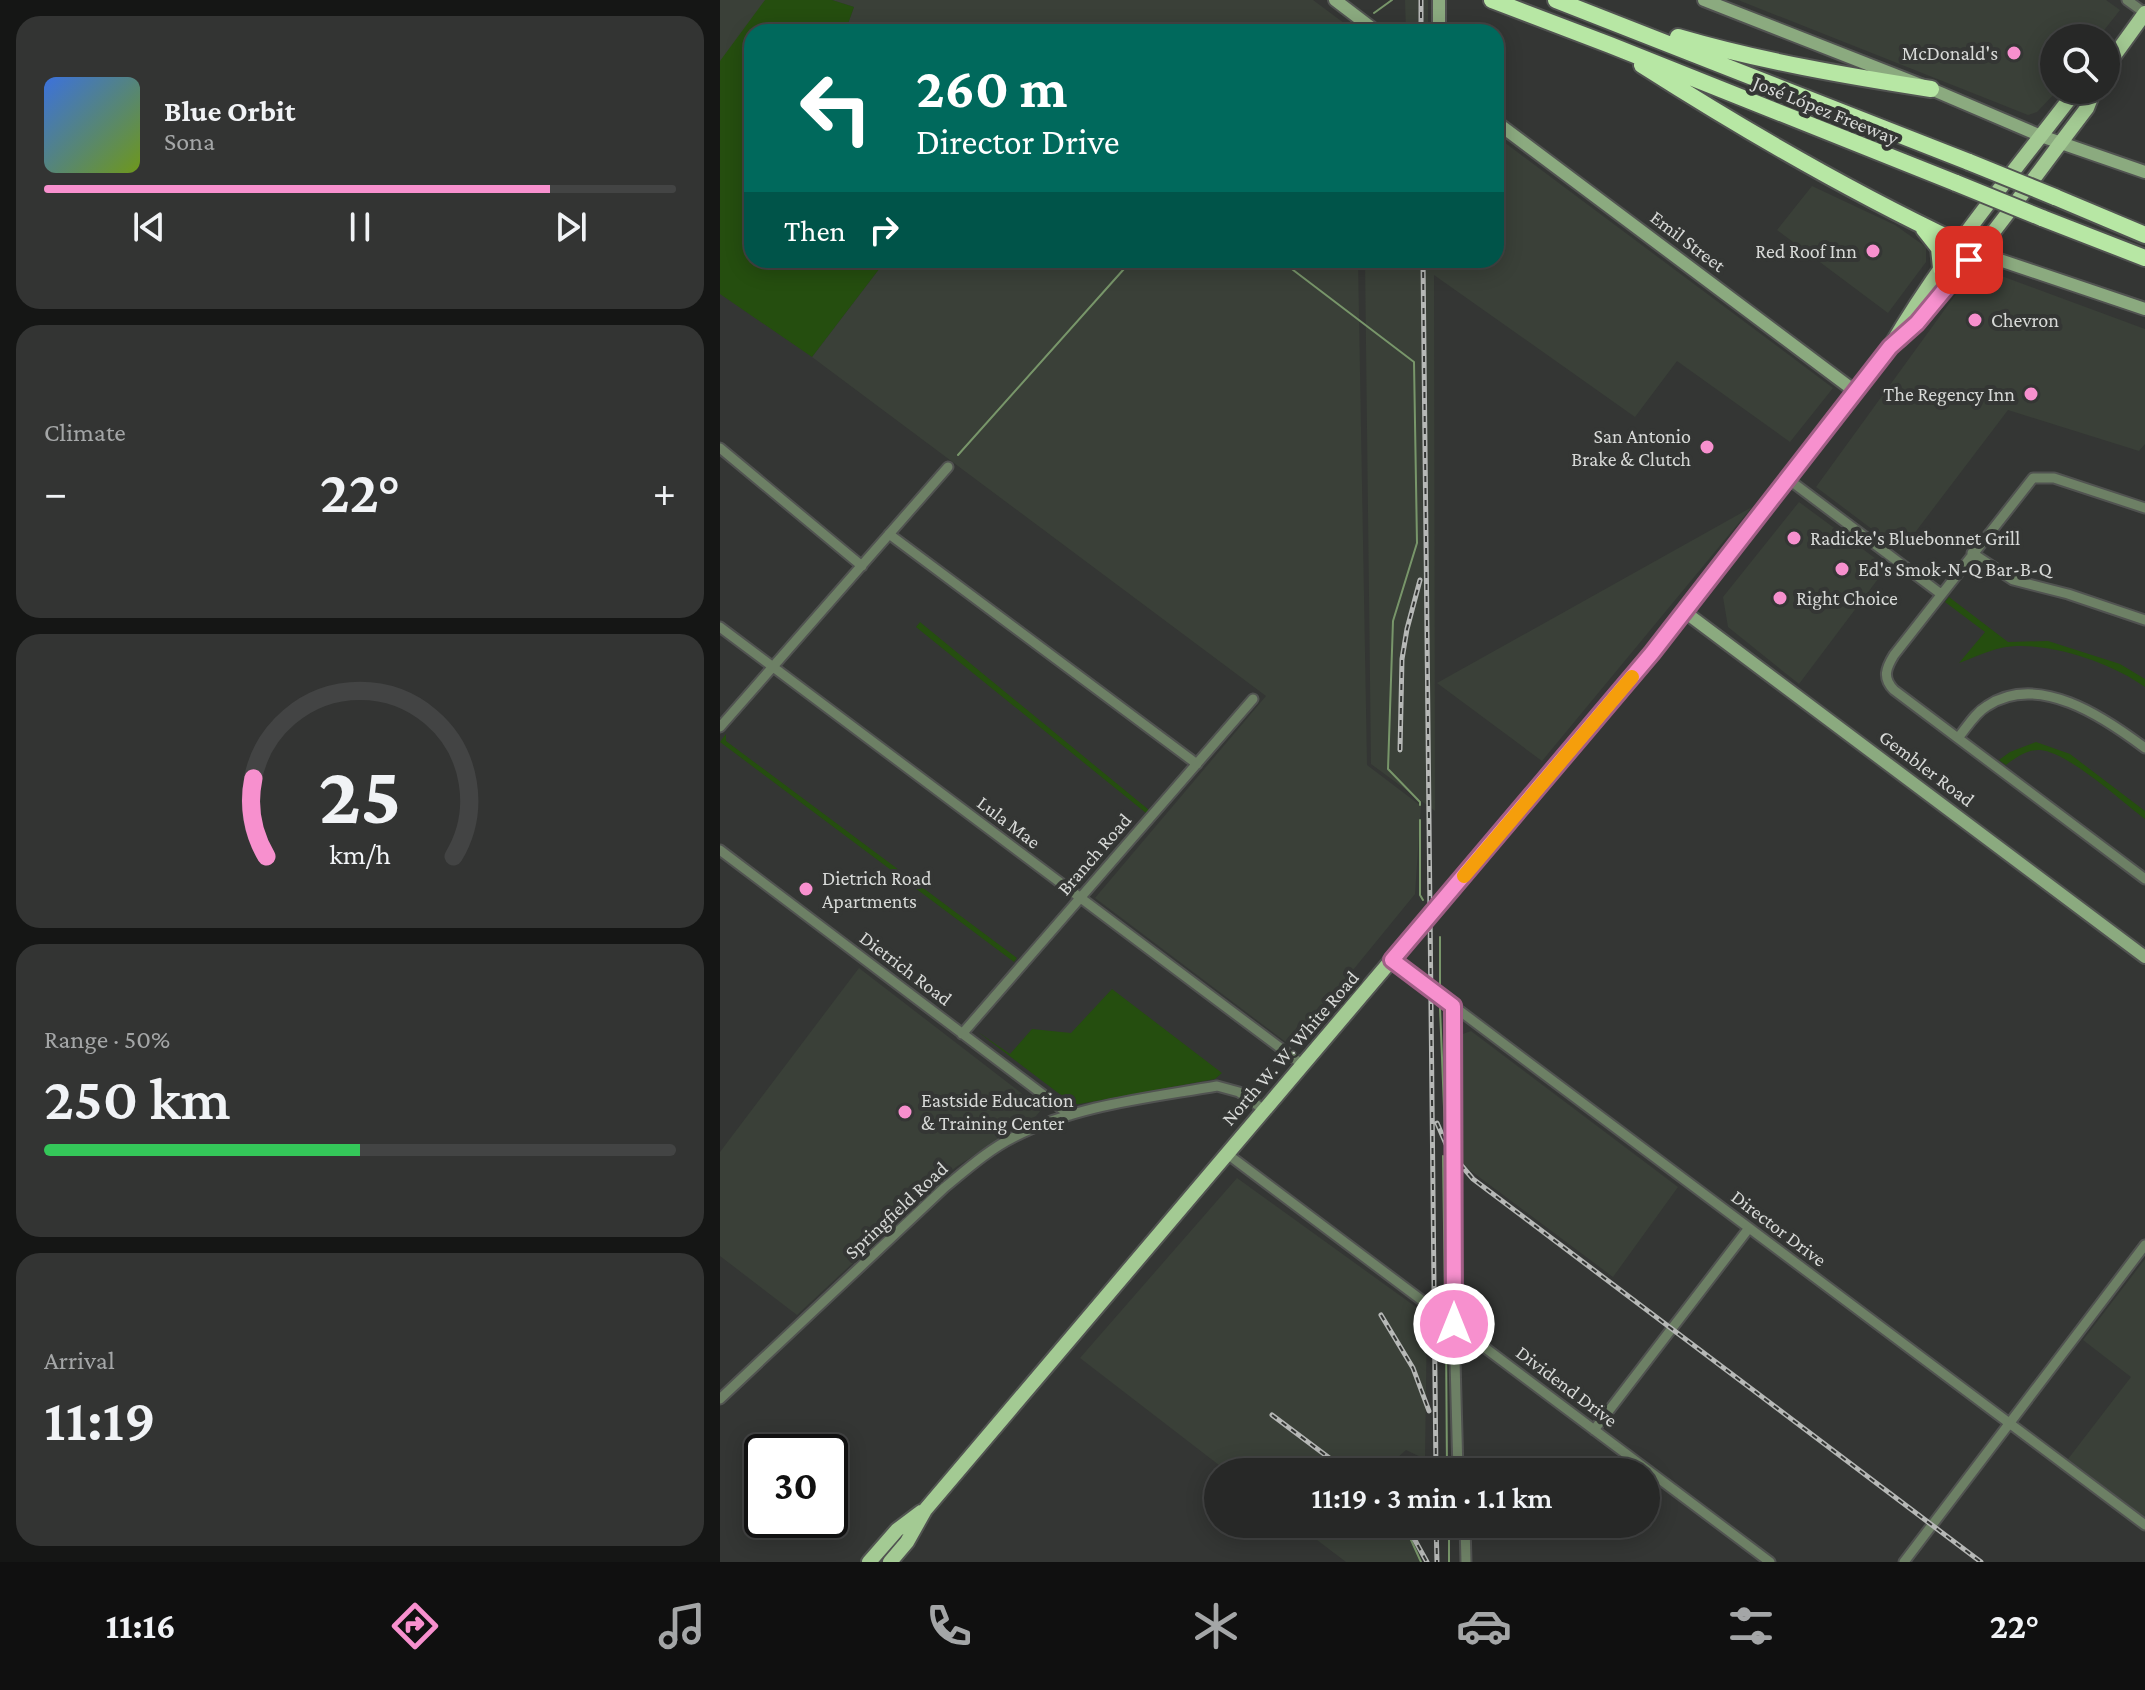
<!DOCTYPE html>
<meta charset="utf-8">
<style>
body{margin:0;font-family:"Crimson Pro",serif;background:#333433;color:#f1f3f6;height:100vh;display:flex;flex-direction:column;font-size:30px;white-space:nowrap}
*{box-sizing:border-box;margin:0}
p{font-size:26px;color:#a4a6a7}
.icon{flex:none;width:44px;height:44px;fill:none;stroke:currentColor;stroke-width:2;stroke-linecap:round;stroke-linejoin:round}
.map{position:relative;flex:1;overflow:hidden}
.drawer{display:flex;flex-direction:column;gap:16px;padding:16px;background:#151615;width:720px}
.drawer>*{flex:none}
.top-card{position:absolute;left:24px;top:24px;width:760px;height:244px;border-radius:24px;box-shadow:0 4px 20px #0003,0 0 0 2px #434444;background:#00695c;color:#fff;overflow:hidden}
.buttons{position:absolute;left:1320px;top:24px;display:grid;gap:16px}
.buttons a{display:grid;place-items:center;width:80px;height:80px;border-radius:50%;background:#272827;box-shadow:0 4px 20px #0003,0 0 0 2px #434444;font-size:40px}
.speed{position:absolute;left:24px;top:1434px;display:flex;gap:16px;font-size:40px;font-weight:700;text-align:center}
.speed>*{display:grid;place-content:center;width:104px;height:104px;border-radius:50%;background:#272827;box-shadow:0 4px 20px #0003,0 0 0 2px #434444;line-height:1}
.speed .limit{border:4px solid #111;border-radius:12px;background:#fff;color:#111}
.pin{position:absolute;display:grid;place-items:center;width:68px;height:68px;color:#fff;margin:-34px;border-radius:16px;box-shadow:0 4px 12px #0006}
.me{position:absolute;width:88px;margin:-44px;rotate:0deg;stroke-linejoin:round;filter:drop-shadow(0 0 6px #0008)}
.turn{display:flex;align-items:center;gap:28px;height:168px;padding:0 40px;font-size:36px}
.turn .icon{width:104px;height:104px;stroke-width:2.5}
.turn b{display:block;font-size:56px;line-height:68px}
.then{display:flex;align-items:center;height:76px;padding:0 40px;background:#0003;gap:16px;font-size:30px}
.big{font-size:60px;font-weight:600;line-height:1.1}
.drawer .tile{flex:1;display:flex;flex-direction:column;justify-content:center;gap:12px;min-width:0;padding:0 28px;border-radius:24px;background:#333433}
.drawer .dial{align-items:center;gap:0}
.dial svg{height:208px;overflow:visible;fill:none;stroke:#434444;stroke-width:7;stroke-linecap:round;text-anchor:middle}
.dial text{fill:#f1f3f6;stroke:none}
.song{display:flex;align-items:center;gap:24px}
.cover{width:96px;height:96px;border-radius:12px;background:linear-gradient(135deg,hsl(220 70% 55%),hsl(80 70% 35%))}
.played{height:8px;border-radius:4px;background:linear-gradient(90deg,#f790ce 80%,#434444 80%)}
.keys{display:flex;justify-content:space-around;direction:ltr}
.heat{display:flex;justify-content:space-between;align-items:center;font-size:44px;direction:ltr}
.charge{height:12px;border-radius:6px;background:linear-gradient(90deg,#34c759 50%,#434444 0)}
.trip{position:absolute;left:484px;top:1458px;width:456px;height:80px;border-radius:40px;background:#272827;box-shadow:0 4px 20px #0003,0 0 0 2px #434444;font-weight:600;line-height:80px;text-align:center}
.dock{display:flex;height:128px;justify-content:space-around;align-items:center;background:#101010;color:#a4a6a7}
.dock .icon{width:56px;height:56px}
.dock .on{color:#f790ce}
.dock b{font-size:36px;color:#f1f3f6}
main{display:flex;flex:1;min-height:0}
.map>svg:first-child{display:block}
</style>
<main>
<section class="drawer">
<div class="tile">
<div class="song"><i class="cover"></i><div><b>Blue Orbit</b><p>Sona</p></div></div>
<div class="played"></div>
<div class="keys"><svg class="icon" aria-label="previous" viewBox="0 0 24 24"><path d="M18 5L8 12l10 7zM5 5v14"/></svg><svg class="icon" aria-label="pause" viewBox="0 0 24 24"><path d="M8 5v14M16 5v14"/></svg><svg class="icon" aria-label="next" viewBox="0 0 24 24"><path d="M6 5l10 7-10 7zM19 5v14"/></svg></div>
</div>
<div class="tile"><p>Climate</p>
<div class="heat"><a>−</a><b class="big">22°</b><a>+</a></div>
</div>
<div class="tile dial"><svg viewBox="0 0 100 80">
<path d="M14 69A42 42 0 1 1 86 69"/>
<path d="M14 69A42 42 0 0 1 9 39" stroke="#f790ce"/>
<text x="50" y="56" font-size="32" font-weight="700">25</text>
<text x="50" y="72" font-size="11">km/h</text>
</svg></div>
<div class="tile"><p>Range · 50%</p><b class="big">250 km</b><div class="charge"></div></div>
<div class="tile"><p>Arrival</p><b class="big">11:19</b></div>
</section>
<div class="map">
<svg width="1425" height="1562" viewBox="0 0 1425 1562">
<rect width="100%" height="100%" fill="#343634"/>
<path fill="#3a4038" d="M0,0H46L0,64Z
M112,0H593L636,32H125L134,7Z
M685,0H708V32H686Z
M1018,0H1386L1400,10L1378,38H1334V90H1338L1317,112L1308,115Z
M776,136L1113,388L1070,442L957,361L915,417L714,275L715,811L651,764L645,260H776Z
M1092,186L1175,225L1206,247V262L1168,313L1057,230Z
M166,260H638L647,765L701,806L695,894L571,1046L375,898L546,696L92,357Z
M1268,271L1425,329V444L1419,451L1288,410L1181,551L1096,487L1249,276Z
M1079,502L1167,567L1079,684L1008,627L1003,597Z
M1032,507L822,761L717,683Z
M139,968L322,1109L316,1116L236,1167L77,1315L0,1256V1152Z
M751,1031L958,1187L893,1277L743,1165L740,1035Z
M517,1178L707,1315L705,1459L686,1450L676,1459L686,1472H508L360,1358Z
M1425,1259V1518L1348,1459L1411,1377L1363,1340Z
M576,1524H699V1562H626Z"/>
<path fill="#254e0f" d="M45,0H112L134,7L125,32H32V260H166L92,357L0,294V61Z
M1229,597L1288,642L1328,641L1400,664L1425,679V687C1391,662 1323,639 1281,648C1267,651 1253,658 1239,663L1265,632L1225,602Z
M200,622L429,810L426,813L196,627Z
M6,734V741L297,958L294,962L0,742Z
M1316,742L1350,754L1425,811V819C1401,801 1348,752 1320,750C1308,749 1295,758 1286,765L1279,760L1290,752Z
M392,989L502,1073L495,1079L354,1105L258,1032L290,1054L312,1029L351,1033Z"/>
<g fill="none" stroke-linecap="round" stroke-linejoin="round">
<path stroke="#78966a" stroke-width="2" d="M654,13L672,0
M560,260L694,362L697,543L673,621L668,769L700,802V805
M238,455L412,260
M700,820V895L703,900
M720,988V937
M720,1008L725,1132
M723,1156L725,1297
M726,1334L727,1472
M680,1525L687,1531L701,1562
M729,1562V1524"/>
<defs>
<path id="street" d="M1407,0L1425,13
M0,448L142,566
M1068,479L1221,594
M1425,508L1334,478H1313L1174,655C1166,668 1162,678 1174,690L1425,879
M169,534L477,764
M1252,553L1293,580L1348,594L1425,620
M0,627L583,1065
M0,727L228,467
M1238,738C1247,727 1255,713 1267,706C1318,672 1384,717 1425,748
M0,850L350,1115
M672,960L1425,1525
M733,1006L734,1324L738,1472
M242,1034L533,699
M506,1153L1050,1562
M0,1399L224,1188C246,1170 268,1150 294,1137C356,1105 429,1098 497,1086L519,1092L544,1110
M874,1430L1029,1228
M745,1524L746,1562
M1184,1562L1425,1245"/>
<path id="secondary" d="M615,0L657,32
M719,0V32
M984,0L1211,89L1321,136L1425,172
M776,122L1136,392
M1239,243L1256,252L1425,309
M965,612L1425,957"/>
<path id="primary" d="M1386,67L1425,13
M1180,340C1250,270 1307,186 1367,108L1374,90
M149,1562L177,1530L201,1512
M170,1562L187,1542L205,1510L932,653L1170,347C1222,258 1288,179 1351,97L1361,90"/>
<path id="highway" d="M772,0L890,45L1236,183
M836,0L1249,162
M958,37C1040,61 1127,76 1211,89
M922,65C1024,130 1129,191 1239,243
M1335,197L1425,235
M1322,218L1425,258
M1204,229L1219,248L1221,268"/>
</defs>
<use href="#street" stroke="#515351" stroke-width="13"/>
<use href="#secondary" stroke="#515351" stroke-width="16"/>
<use href="#primary" stroke="#515351" stroke-width="18"/>
<use href="#highway" stroke="#515351" stroke-width="20"/>
<use href="#street" stroke="#6d8065" stroke-width="9"/>
<use href="#secondary" stroke="#8baa7f" stroke-width="12"/>
<use href="#primary" stroke="#a3ca93" stroke-width="14"/>
<use href="#highway" stroke="#b7e7a4" stroke-width="16"/>
<defs>
<path id="rail" d="M701,0V32
M703,260L716,1472
M680,750L682,659L687,629L700,580
M717,1123L729,1151L753,1179L1261,1562
M661,1315L693,1368L709,1411
M552,1415L628,1472
M686,1524L707,1562
M716,1524L717,1562"/>
</defs>
<use href="#rail" stroke="#b6b8b6" stroke-width="5"/>
<use href="#rail" stroke="#343634" stroke-width="2" stroke-dasharray="6" stroke-linecap="butt"/>
<defs>
<path id="highway-bridge" d="M1249,162L1335,197
M1236,183L1322,218"/>
</defs>
<use href="#highway-bridge" stroke="#515351" stroke-width="20" stroke-linecap="butt"/>
<use href="#highway-bridge" stroke="#b7e7a4" stroke-width="16"/>
</g>
<g fill="none" stroke-linecap="round" stroke-linejoin="round">
<defs>
<path id="route" d="M734,1324L733,1006L672,960L932,653L1170,347L1197,323L1249,260"/>
</defs>
<use href="#route" stroke="#a15e86" stroke-width="20"/>
<use href="#route" stroke="#f790ce" stroke-width="14"/>
<path stroke="#f59e0b" stroke-width="14" d="M744,876L912,677"/>
</g>
<g fill="#f790ce" stroke="#343634" stroke-width="3">
<circle cx="1294" cy="53" r="8"/>
<circle cx="1153" cy="251" r="8"/>
<circle cx="1255" cy="320" r="8"/>
<circle cx="1311" cy="394" r="8"/>
<circle cx="987" cy="447" r="8"/>
<circle cx="1074" cy="538" r="8"/>
<circle cx="1122" cy="569" r="8"/>
<circle cx="1060" cy="598" r="8"/>
<circle cx="86" cy="889" r="8"/>
<circle cx="185" cy="1112" r="8"/>
</g>
<g text-anchor="middle" stroke-width="8" stroke-linejoin="round" paint-order="stroke">
<g font-size="20" fill="#d7d9d7" stroke="#343634" text-anchor="start">
<text x="1278" y="60" text-anchor="end">McDonald's</text>
<text x="1137" y="258" text-anchor="end">Red Roof Inn</text>
<text x="1271" y="327">Chevron</text>
<text x="1295" y="401" text-anchor="end">The Regency Inn</text>
<text x="971" y="443" text-anchor="end">San Antonio<tspan x="971" dy="23">Brake &amp; Clutch</tspan></text>
<text x="1090" y="545">Radicke's Bluebonnet Grill</text>
<text x="1138" y="576">Ed's Smok-N-Q Bar-B-Q</text>
<text x="1076" y="605">Right Choice</text>
<text x="102" y="885">Dietrich Road<tspan x="102" dy="23">Apartments</tspan></text>
<text x="201" y="1107">Eastside Education<tspan x="201" dy="23">&amp; Training Center</tspan></text>
</g>
<g font-size="20" fill="#d7d9d7" stroke="#343634">
<text transform="translate(1106 110) rotate(22)" y="7">José López Freeway</text>
<text transform="translate(968 241) rotate(37)" y="7">Emil Street</text>
<text transform="translate(1207 768) rotate(37)" y="7">Gembler Road</text>
<text transform="translate(289 822) rotate(37)" y="7">Lula Mae</text>
<text transform="translate(374 854) rotate(-49)" y="7">Branch Road</text>
<text transform="translate(186 968) rotate(37)" y="7">Dietrich Road</text>
<text transform="translate(570 1048) rotate(-49)" y="7">North W. W. White Road</text>
<text transform="translate(176 1210) rotate(-43)" y="7">Springfield Road</text>
<text transform="translate(1059 1228) rotate(37)" y="7">Director Drive</text>
<text transform="translate(847 1386) rotate(37)" y="7">Dividend Drive</text>
</g>
</g>
</svg>
<div class="buttons">
<a><svg class="icon" aria-label="search" viewBox="0 0 24 24"><circle cx="10" cy="10" r="6"/><path d="M15 15l6 6"/></svg></a>
</div>
<div class="speed"><div class="limit">30</div></div>
<div class="pin" style="left:1249px;top:260px;background:#d93025"><svg class="icon" aria-label="arrive" viewBox="0 0 24 24"><path d="M6 21V4h12l-3 4 3 4H6"/></svg></div>
<svg class="me" style="left:734px;top:1324px" viewBox="-20 -20 40 40"><circle r="17" fill="#f790ce" stroke="#fff" stroke-width="3"/><path d="M0-11L8 9 0 5-8 9z" fill="#fff"/></svg>
<div class="trip">11:19 · 3 min · 1.1 km</div>
<div class="top-card">
<div class="turn"><svg class="icon" aria-label="left" viewBox="0 0 24 24"><path d="M17 20v-9H6M10 6l-5 5 5 5"/></svg><div><b>260 m</b>Director Drive</div></div>
<div class="then">Then<svg class="icon" aria-label="right" viewBox="0 0 24 24"><path d="M7 20v-9h11M14 6l5 5-5 5"/></svg></div>
</div>
</div>
</main>
<nav class="dock">
<b>11:16</b>
<svg class="icon on" aria-label="directions" viewBox="0 0 24 24"><path d="M12 3l9 9-9 9-9-9zM9 14v-3h6M13 9l2 2-2 2"/></svg>
<svg class="icon" aria-label="music" viewBox="0 0 24 24"><path d="M9 18V5l10-2v13"/><circle cx="6" cy="18" r="3"/><circle cx="16" cy="16" r="3"/></svg>
<svg class="icon" aria-label="phone" viewBox="0 0 24 24"><path d="M5 4h4l2 5-3 2q2 4 5 5l2-3 5 2v4C11 20 4 13 5 4z"/></svg>
<svg class="icon" aria-label="climate" viewBox="0 0 24 24"><path d="M12 3v18M4 7l16 10M4 17L20 7"/></svg>
<svg class="icon" aria-label="car" viewBox="0 0 24 24"><path d="M5 17H2v-5l4-1 3-4h7l3 4 3 1v5h-3M9 17h6M6 11h13"/><circle cx="7" cy="17" r="2"/><circle cx="17" cy="17" r="2"/></svg>
<svg class="icon" aria-label="filters" viewBox="0 0 24 24"><path d="M4 7h16M4 17h16"/><circle cx="9" cy="7" r="2"/><circle cx="15" cy="17" r="2"/></svg>
<b>22°</b>
</nav>
